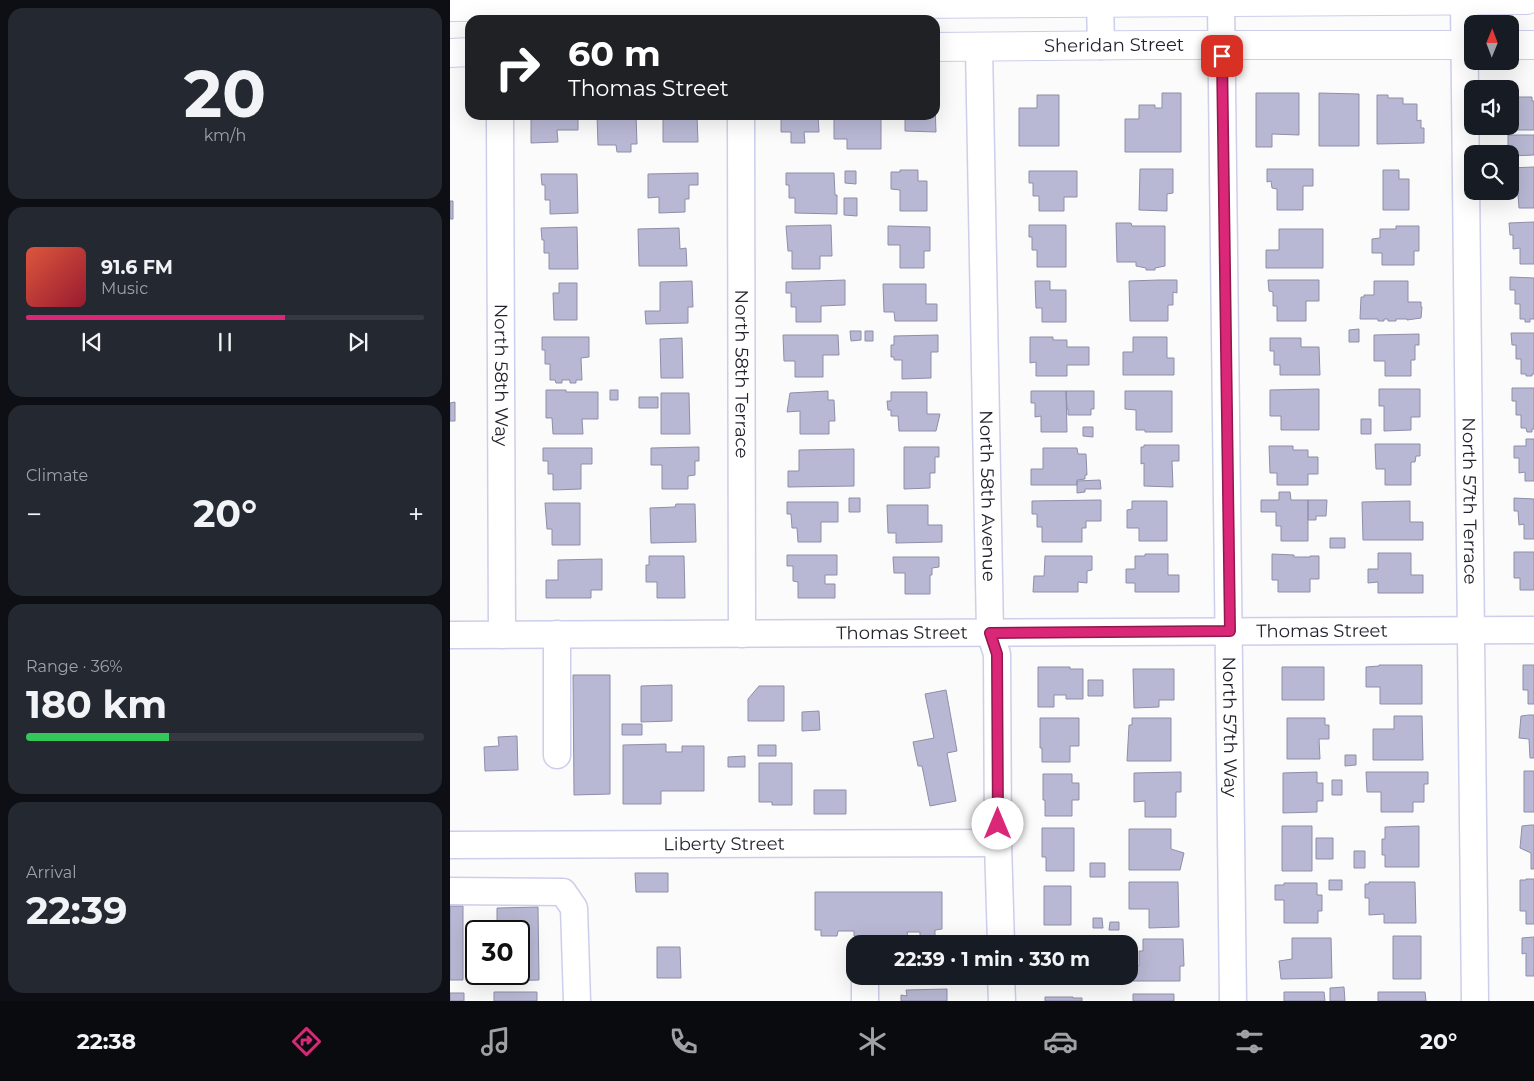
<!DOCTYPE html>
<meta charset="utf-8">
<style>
body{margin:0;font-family:Montserrat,sans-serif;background:#242831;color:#f1f3f6;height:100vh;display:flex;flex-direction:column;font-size:19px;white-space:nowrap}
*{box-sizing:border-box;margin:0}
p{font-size:16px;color:#9ea1a6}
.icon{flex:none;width:28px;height:28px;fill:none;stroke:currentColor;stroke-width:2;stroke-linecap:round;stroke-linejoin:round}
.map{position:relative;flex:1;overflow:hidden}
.sheet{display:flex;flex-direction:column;gap:8px;padding:8px;background:#0d0f14;width:450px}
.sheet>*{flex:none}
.banner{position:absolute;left:15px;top:15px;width:475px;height:105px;border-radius:15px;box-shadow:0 5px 20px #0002;background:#202124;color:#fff;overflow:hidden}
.needle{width:32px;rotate:1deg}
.tools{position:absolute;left:1014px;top:15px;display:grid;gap:10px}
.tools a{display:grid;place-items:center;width:55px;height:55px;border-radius:10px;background:#171b24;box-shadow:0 5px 20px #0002;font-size:25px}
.speed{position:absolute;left:15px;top:920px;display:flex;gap:10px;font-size:25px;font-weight:700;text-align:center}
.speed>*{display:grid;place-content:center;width:65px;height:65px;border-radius:50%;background:#171b24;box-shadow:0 5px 20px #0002;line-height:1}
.speed .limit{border:2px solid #111;border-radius:8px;background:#fff;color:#111}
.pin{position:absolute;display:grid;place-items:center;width:42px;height:42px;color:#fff;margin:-21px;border-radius:10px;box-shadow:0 2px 8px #0006}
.me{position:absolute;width:55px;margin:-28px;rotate:0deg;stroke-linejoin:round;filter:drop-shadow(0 0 4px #0008)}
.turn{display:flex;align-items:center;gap:18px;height:105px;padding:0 20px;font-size:22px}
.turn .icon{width:65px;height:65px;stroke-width:2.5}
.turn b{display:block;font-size:35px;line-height:42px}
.big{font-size:38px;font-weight:700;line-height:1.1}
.sheet .tile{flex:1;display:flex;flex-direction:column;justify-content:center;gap:8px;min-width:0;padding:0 18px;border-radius:15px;background:#242831}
.sheet .dial{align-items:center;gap:0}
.dial b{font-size:65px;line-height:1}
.song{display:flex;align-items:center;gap:15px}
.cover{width:60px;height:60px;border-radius:8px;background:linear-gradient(135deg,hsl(10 70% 55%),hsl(350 70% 35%))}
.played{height:5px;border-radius:2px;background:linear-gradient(90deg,#db2777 65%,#363941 65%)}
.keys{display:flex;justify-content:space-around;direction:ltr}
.heat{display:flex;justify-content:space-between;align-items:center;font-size:28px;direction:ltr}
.charge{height:8px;border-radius:4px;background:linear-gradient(90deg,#34c759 36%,#363941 0)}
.trip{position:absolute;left:396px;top:935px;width:292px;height:50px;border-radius:15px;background:#171b24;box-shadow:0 5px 20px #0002;font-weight:700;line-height:50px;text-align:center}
.dock{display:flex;height:80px;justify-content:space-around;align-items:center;background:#090b0e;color:#9ea1a6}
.dock .icon{width:35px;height:35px}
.dock .active{color:#db2777}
.dock b{font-size:22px;color:#f1f3f6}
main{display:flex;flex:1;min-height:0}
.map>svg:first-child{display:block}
</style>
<main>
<section class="sheet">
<div class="tile dial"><b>20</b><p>km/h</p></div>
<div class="tile">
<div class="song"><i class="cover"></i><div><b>91.6 FM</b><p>Music</p></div></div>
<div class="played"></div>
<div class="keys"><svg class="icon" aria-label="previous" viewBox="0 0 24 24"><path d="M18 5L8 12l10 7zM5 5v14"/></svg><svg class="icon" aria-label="pause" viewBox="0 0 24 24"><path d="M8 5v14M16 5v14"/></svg><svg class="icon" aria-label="next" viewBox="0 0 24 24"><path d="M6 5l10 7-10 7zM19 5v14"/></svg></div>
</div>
<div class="tile"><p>Climate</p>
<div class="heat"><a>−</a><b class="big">20°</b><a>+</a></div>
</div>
<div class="tile"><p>Range · 36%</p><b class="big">180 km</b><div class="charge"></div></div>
<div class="tile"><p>Arrival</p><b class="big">22:39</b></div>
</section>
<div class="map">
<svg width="1084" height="1001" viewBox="0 0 1084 1001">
<rect width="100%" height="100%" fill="#fbfbfb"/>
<path fill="#b8b8d4" stroke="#8e8ea9" d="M712,93H731V152H675V119H689V105H705V108H712Z
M806,93H849V135L822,134V147H806Z
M869,93L909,94V146H869Z
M587,95H609V146H569V108H587Z
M927,95H938V98H953V104H967V121L971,120V128H974V143L927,144Z
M1064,97H1082V101H1084V130H1057V126H1060V101H1064Z
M485,105L486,132L455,131V119H444L445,115H485Z
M81,115H128V130H107L108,142L81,143Z
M147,115H186L187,144H181V152H167L166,145H148Z
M209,115H247L248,142H213V117H209Z
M328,115H368L369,132H354L355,143H341V132H331V117H328Z
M384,115H431V149H397V139H384Z
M1058,135H1084V155L1060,156V154H1058Z
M1040,146H1054V152L1040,153Z
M1084,167V208H1069L1068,195H1063V179H1060V168Z
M690,169H723V193L717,194V211L689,210Z
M817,169H863V186H853V210H827V189L822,188L821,181L817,182Z
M450,170H468V181H477V211H450V190L441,189V172H450Z
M933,170H949V179H959V210H933Z
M395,171H406V184L395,183Z
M579,171H627V197H614V211H589V196H583V183H579Z
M248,173V185H239V199H235V212L209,213V197L198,198V174Z
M336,173H384L385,195H387V214L345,213V198H339V185H336Z
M91,174H127L128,213L100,214V200H95V185H92Z
M394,198H407V216L394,215Z
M0,201H3V219H0Z
M1084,222V264H1070V248L1063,249V235H1060L1059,223Z
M666,223H681L682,226H715V266L705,268V270H696V268L686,266V262H667Z
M381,225L382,256H370V269H342V251H338L336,226Z
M579,225H616V267H587V250H582V237H579Z
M438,226L480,227V251H474V268H450V245H438Z
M946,226H969V251H964V265H932V253H922V239L930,238V229H946Z
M127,227L128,269H99V253H94V240H92L91,228Z
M229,228L230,249L236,248L237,266H189L188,229Z
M829,229H873V268H816V250H829Z
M1060,277L1084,278V319H1080V322H1075V319H1070V304H1065V290H1060Z
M395,280V305L371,306V322H346V307H341V293H336V282Z
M709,280H727V293L723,292V305H718V321H680L679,281Z
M818,280H869V301H856V321H827V306H823V292L819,291Z
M242,281L243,307H238V323L196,324L195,311H210V282Z
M585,281H600V290H616V322H592V308H586Z
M924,281H958V302H971V307H972L971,318L957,320V319H946V321H938V319H934V321H928V319H910L911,297H914V295H924Z
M109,283H127V320H104L103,293H109Z
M433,284H476V304H487V321H445L444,312H434Z
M909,329V342H899V330Z
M400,331H411V340L401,341Z
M415,331H423V341H415Z
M1061,333H1084V374H1082V376H1076V374H1071V359H1066V345H1062Z
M969,334V345H965V360H961V376H935V361H924V335Z
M333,335H388L389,355H373V377H345V361H334Z
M488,335V352H481V378L452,379V360H444V357H441V345H444V336Z
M92,337H139V357L131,358L132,380H126V383H120V380H112V383H106L105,380H100V364H95V350H92Z
M580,337H603V340H617V347H639V365H617V376H586V362L580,363Z
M683,337H717V358H724V375H673V352H683Z
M232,338L233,378H211L210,339Z
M820,338H851V347H869L870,375H830V365H824V351H820Z
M1062,388H1084V429H1082V432H1077L1076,428H1071V415H1066V401H1062Z
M869,389V430H831V416H820V390Z
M929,389H970V417H961V430L934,431V406H929Z
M96,390H116V392H148V419H132L133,434H103L102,418H96Z
M160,390H168V400H160Z
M378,391V400H384L385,421H379V434H350V411L337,412L340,393Z
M581,391H616L617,432H591V416L585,417V403H581Z
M616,391H644V409H641V415H618V409H617Z
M675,391H722V432H695V430H686V410L675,409Z
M441,392H477V414H490L486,431H449L448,416H441V410H438L437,401H441Z
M211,393H239L240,434H211Z
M189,397H208V408H189Z
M5,402V421H0V403Z
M911,419H921V434H911Z
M633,427H643V437L633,436Z
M1076,439H1084V481H1075V472L1069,473V458H1064V446H1076Z
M925,444H970V456H966L965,462H961V485H935V469H926Z
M694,445H729V461H722L723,487L694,486V463L691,464V447H694Z
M819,446H843V450H858V457H868V474H858V485H827V473H820Z
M249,447V461H245V475L238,476V489H212V465H201V448Z
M454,447H489V457H485V473H480V488L454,489Z
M93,448H142V464H131V489L103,490V474H98V461H93Z
M593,448H627L628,454H636L637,475H635V479L627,480V485H581V469H593Z
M404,449V486L338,487V471H349V450Z
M650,480L651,489H635V492L627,493V481Z
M829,492H840L841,500H858V541H831V526H826V512H811V500H829Z
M399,498H410V512H399Z
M1064,498L1084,499V539H1074V524L1069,525L1068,511H1064Z
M651,500V521H636V528H632V542H592V527H587V514H582V501Z
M858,500H877L876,516H866V520H858Z
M682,501H717V541H689V528H677V510L682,509Z
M960,501V522H973V540H913L912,502Z
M337,502H388V522H371V542H348L347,528H342L341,514H337Z
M95,503H130V545H102V529H97Z
M226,504H245L246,542L201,543L200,508L225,507Z
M437,505H478V525H492V542L446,543V533H438Z
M880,538H895V548H880Z
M1064,552H1084V590H1070V578H1064Z
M928,553H961V575H973V593H928V582L918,583V569H928Z
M695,554H718V575H729V592H685V583H676V569H685V556H695Z
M822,554L844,555V557H860V556H869V579H860V592H828V580H822Z
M337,555H387V575H375V584H385V598H348V582L343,581V566H337Z
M199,556H234L235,598H207V582H196V565H199Z
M595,556H642V570L637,571V583L628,582V592H583L584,576H594Z
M443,557H489V567L482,568V575H480V594H455V573H444Z
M152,559V590H141V598H96V580H108V560Z
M929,665H972V704H930V687H916V667L929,666Z
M1073,665H1084V704H1078V690H1073Z
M588,667H620V669H633V699H616V695H604V707H588Z
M832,667H874V700H832Z
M683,669H724V700H709V707L684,708Z
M123,675H160V794L124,795Z
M638,680H653V696H638Z
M222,685V721L191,722V686Z
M309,686H334V721H298V699Z
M496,690L507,751L497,753L506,801L480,806L472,766H468L463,742L484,738L475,694Z
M369,711L370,730L352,731V712Z
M1079,715H1084V758H1080L1079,739L1069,738L1071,716Z
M944,716H972L973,760H923V729H944Z
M590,718H629V746H620V762H592V748H590Z
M682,718H721V761H677L679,725H682Z
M837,718H875V725H879V739H869L870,759H837Z
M172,724H192V735H172Z
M67,736L68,770L35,771L34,747L49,746L48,737Z
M216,744V752H232V746H254V791H211V804H173V745Z
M308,745H326V756H308Z
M895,755H906V765L895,766Z
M295,756V767H278V757Z
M309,763H342V805H322V802H309Z
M1074,771H1084V812H1074Z
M731,772V792H726V817H695V801L684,802V773Z
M867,772V783H873V801H867V812L833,813V773Z
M916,772H978V784H974V802H963V812H931V792H917Z
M593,774H622V783H629V800H622V816H595V800H593Z
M882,780H892V795H882Z
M364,790H396V814H364Z
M1081,825H1084V869H1081V853L1070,848L1072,826Z
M832,826H862V871H832Z
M969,826V867H935V855H932V839H935V827Z
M592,828H624V871H596V857H592Z
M679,829H721V849L734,853L730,870H679Z
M866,838H883V859H866Z
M904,851H915V868H904Z
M640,863H655V877H640Z
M185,873H218V892H186Z
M1076,879H1084V924H1076V911H1070V880H1076Z
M879,880H892V890H879Z
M679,882H728L729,927L699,928V909H679Z
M919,882H965L966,923H934V914L919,915V898H915V884H919Z
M834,883H867V895H872V911H868V923H834V900H825V885H834Z
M594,886H621V925H594Z
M365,892H492V929L485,930V936H470V932H457L458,936H404V931H388L387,936H371V930H365Z
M0,906H13V980H0Z
M88,907L89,980L48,981L47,974H69V931H47V908Z
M643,918H652L653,928H643Z
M660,922H669V930H659Z
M943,936H971V979H943Z
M1084,937V976H1076V953L1072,954V938Z
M842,938H881L882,978L831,979L829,961L842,959Z
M593,939H632V944H593Z
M693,939H733L734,966H730V981H683V966H689V951H693Z
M207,947H230L231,978H207Z
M595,976H623V982H595Z
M894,987L895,1001H880V988Z
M497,989V1001H451V995L457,996L456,990Z
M44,992H87V1001H44Z
M834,992H874L875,1001H834Z
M928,992H975L976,1001H928Z
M0,993H14V1001H0Z
M683,994H724V1001H683Z
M595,997H623V998H632V1001H595Z"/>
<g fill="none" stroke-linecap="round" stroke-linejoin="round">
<defs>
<g id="minor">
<path d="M650,0L651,46"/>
<path id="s1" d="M1014,1L1025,1001"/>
<path id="s2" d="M771,3L783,1001"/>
<path id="s3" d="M529,47L540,633L547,654L548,843L551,944"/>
<path id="s4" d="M50,115L52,635"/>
<path id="s5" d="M291,115L292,634"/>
<path d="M107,634V755"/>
<path id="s6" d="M0,635L1084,630"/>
<path id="s7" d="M0,845L548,843"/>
<path d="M0,891L113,892L124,908L127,1001"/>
<path d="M415,976V1001"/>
<path d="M551,976L552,1001"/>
</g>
<g id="major">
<path d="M0,7L1077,0"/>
<path d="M1060,45H1084"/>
<path id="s8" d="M485,47L692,45H1022"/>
<path d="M0,53L20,52"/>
</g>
</defs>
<use href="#minor" stroke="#cdceeb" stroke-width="29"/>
<use href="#major" stroke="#cdceeb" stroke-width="30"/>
<use href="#minor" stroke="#fff" stroke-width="26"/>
<use href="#major" stroke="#fff" stroke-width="28"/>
</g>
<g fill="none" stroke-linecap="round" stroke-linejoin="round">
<defs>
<path id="route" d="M548,824L547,654L540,633L780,631L772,56"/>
</defs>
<use href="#route" stroke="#8e194d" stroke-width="12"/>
<use href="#route" stroke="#db2777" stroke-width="9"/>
</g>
<g text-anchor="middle" stroke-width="4" stroke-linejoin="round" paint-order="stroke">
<g font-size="18" fill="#23232e" stroke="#fff">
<text dy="6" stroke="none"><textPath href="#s8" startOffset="179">Sheridan Street</textPath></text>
<text dy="6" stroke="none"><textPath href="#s5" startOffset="259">North 58th Terrace</textPath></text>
<text dy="6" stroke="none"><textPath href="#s4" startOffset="260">North 58th Way</textPath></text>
<text dy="6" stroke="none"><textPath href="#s3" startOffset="449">North 58th Avenue</textPath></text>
<text dy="6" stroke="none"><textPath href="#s1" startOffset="500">North 57th Terrace</textPath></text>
<text dy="6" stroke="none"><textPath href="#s6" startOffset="872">Thomas Street</textPath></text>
<text dy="6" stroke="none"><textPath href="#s6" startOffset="452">Thomas Street</textPath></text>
<text dy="6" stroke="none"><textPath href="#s2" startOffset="724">North 57th Way</textPath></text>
<text dy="6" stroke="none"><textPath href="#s7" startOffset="274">Liberty Street</textPath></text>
</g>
</g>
</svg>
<div class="tools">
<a><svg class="needle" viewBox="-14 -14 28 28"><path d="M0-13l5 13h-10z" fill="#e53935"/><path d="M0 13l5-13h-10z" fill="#9ea1a6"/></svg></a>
<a><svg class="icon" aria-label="sound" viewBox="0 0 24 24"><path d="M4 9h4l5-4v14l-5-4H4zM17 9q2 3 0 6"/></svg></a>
<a><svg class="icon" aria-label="search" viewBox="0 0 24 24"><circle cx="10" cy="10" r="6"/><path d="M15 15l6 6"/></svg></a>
</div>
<div class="speed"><div class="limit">30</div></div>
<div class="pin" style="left:772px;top:56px;background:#d93025"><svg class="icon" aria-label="arrive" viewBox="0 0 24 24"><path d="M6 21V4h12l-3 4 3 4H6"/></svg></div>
<svg class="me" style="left:548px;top:824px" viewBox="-20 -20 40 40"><circle r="19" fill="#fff"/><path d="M0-13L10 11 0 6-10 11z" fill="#db2777"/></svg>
<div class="trip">22:39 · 1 min · 330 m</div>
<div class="banner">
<div class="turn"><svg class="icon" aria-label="right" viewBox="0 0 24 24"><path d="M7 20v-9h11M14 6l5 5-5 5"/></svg><div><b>60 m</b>Thomas Street</div></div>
</div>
</div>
</main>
<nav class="dock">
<b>22:38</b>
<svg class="icon active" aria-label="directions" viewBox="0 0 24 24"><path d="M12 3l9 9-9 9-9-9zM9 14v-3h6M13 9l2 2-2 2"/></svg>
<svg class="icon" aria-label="music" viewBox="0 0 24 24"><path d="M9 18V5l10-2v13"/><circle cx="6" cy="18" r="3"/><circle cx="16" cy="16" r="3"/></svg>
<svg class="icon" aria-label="phone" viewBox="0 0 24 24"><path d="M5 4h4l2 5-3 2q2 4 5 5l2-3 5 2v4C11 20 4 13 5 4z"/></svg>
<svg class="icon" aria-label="climate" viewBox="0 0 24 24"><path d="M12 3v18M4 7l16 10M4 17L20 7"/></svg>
<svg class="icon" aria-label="car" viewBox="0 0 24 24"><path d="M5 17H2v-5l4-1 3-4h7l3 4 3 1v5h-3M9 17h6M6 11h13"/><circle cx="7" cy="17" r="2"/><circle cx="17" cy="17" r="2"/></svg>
<svg class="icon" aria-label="filters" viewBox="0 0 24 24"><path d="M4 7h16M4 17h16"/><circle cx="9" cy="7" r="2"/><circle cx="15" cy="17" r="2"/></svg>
<b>20°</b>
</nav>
